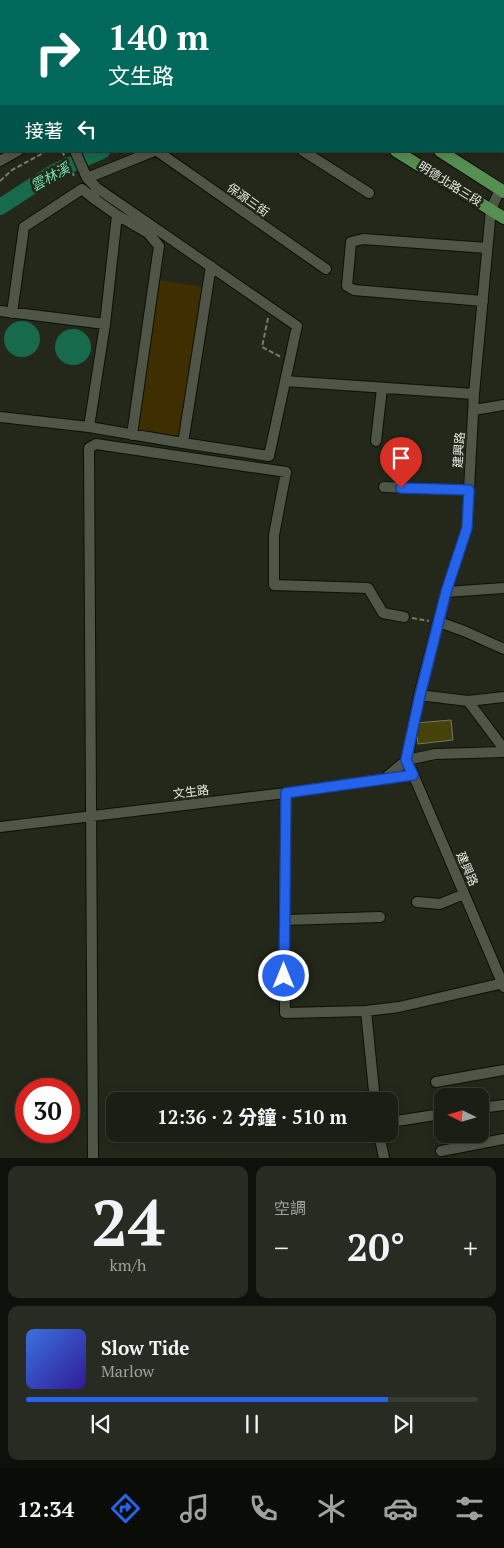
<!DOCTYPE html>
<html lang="zh-TW">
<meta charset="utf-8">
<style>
body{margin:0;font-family:"PT Serif","Noto Sans TC",serif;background:#272b22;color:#f1f3f6;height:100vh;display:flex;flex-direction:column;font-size:19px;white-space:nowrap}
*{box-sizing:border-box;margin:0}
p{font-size:16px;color:#9fa2a0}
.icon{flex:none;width:28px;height:28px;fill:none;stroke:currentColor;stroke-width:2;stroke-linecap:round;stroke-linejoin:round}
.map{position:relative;height:1158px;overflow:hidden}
.sheet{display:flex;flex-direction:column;gap:8px;padding:8px;background:#0e100b;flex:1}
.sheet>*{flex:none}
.top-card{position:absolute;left:0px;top:0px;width:505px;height:152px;box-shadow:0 2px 12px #0003,0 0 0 1px #383c34;background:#00695c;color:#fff;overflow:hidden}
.needle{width:32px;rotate:275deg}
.buttons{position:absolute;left:434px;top:1088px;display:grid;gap:10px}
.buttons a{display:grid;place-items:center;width:55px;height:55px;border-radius:10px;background:#1a1e14;box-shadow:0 2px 12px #0003,0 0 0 1px #383c34;font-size:25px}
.speed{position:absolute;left:15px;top:1078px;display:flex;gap:10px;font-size:25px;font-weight:700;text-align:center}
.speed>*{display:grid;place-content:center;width:65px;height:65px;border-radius:50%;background:#1a1e14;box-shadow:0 2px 12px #0003,0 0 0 1px #383c34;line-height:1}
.speed .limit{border:8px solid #d22;background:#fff;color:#111}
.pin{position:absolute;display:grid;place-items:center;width:42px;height:42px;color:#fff;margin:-51px -21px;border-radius:50% 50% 50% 0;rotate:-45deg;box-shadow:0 0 5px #0007}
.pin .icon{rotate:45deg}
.me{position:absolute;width:55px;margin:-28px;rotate:0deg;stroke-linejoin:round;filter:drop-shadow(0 0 4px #0008)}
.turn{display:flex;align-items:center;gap:18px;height:105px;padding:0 25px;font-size:22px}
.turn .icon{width:65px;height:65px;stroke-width:2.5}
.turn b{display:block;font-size:35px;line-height:42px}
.then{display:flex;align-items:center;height:48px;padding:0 25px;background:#0003;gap:10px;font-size:19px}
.big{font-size:38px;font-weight:700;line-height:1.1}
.sheet .tile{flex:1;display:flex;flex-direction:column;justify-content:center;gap:8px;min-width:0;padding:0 18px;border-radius:10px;background:#272b22}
.sheet .dial{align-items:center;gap:0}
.dial b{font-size:65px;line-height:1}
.song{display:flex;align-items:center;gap:15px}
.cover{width:60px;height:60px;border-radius:8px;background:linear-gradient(135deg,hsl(220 70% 55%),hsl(250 70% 35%))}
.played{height:5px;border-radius:2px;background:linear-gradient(90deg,#2563eb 80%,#383c34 80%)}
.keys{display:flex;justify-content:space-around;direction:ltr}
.heat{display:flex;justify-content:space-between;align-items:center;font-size:28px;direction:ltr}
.sheet .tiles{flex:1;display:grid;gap:8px;grid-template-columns:1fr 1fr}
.tile:last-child{grid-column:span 2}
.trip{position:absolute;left:106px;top:1092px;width:292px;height:50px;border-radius:10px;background:#1a1e14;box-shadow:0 2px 12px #0003,0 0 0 1px #383c34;font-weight:700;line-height:50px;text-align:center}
.tabs{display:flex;height:80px;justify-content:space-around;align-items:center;background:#0a0c08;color:#9fa2a0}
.tabs .icon{width:35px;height:35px}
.tabs .selected{color:#2563eb}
.tabs b{font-size:22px;color:#f1f3f6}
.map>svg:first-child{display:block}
</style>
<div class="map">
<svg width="504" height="1158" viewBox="0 0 504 1158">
<rect width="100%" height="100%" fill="#23281a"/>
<path fill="#3f2e00" d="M160,280L202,287L181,440L136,432Z"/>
<path fill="#186a4c" d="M4 339a18 18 0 1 1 36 0a18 18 0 1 1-36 0Z
M55 347a18 18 0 1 1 36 0a18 18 0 1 1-36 0Z"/>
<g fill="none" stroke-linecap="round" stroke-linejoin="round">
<path stroke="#186a4c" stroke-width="16" d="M371,1L373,0
M0,207L54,172L102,151"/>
</g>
<path fill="#464209" stroke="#787866" d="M451,720L453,740L418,744L416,723Z"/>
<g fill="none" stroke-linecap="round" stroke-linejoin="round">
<defs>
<path id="minor" d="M308,1L310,0
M399,1L401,0
M504,12V11
M0,58L1,59
M75,151L87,178L154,151
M157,151L326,269
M303,151L369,193
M0,161L18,151
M87,178L97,188L297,326L269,456L183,443L211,266
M97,188L93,198L117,215L148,233L159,246L132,435
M483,301L354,290L347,286L351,242L363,239L487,248
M0,311L105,324L117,215
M12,313L24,227L82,189L93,198
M285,381L474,394
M474,410L504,405
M0,417L89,427L183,443
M89,427L105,324
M376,441L382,388
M384,487L469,490
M446,592L504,588
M439,622L464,631L504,649
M419,695L468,701L504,749
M468,701L504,697
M407,760L419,695L446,592L467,528L474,394L491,209L500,190
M407,760L504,987
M385,778L407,760L435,754L504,752
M286,793L284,920L285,1013L366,1011L375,1101
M0,827L286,793L413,775
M417,902L440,904L464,894
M284,920L380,917
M366,1011L399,1007L503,983
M436,1082L504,1070
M480,1108L504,1105
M390,1122L442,1114
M379,1134L384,1158
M441,1151L504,1139
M93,1158L89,448L96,444L286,472L274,535V585L368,588L383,613L404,617"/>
<path id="major" d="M172,0L174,1
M206,0L208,1
M396,151L504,218
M440,151L504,192"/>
</defs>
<use href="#minor" stroke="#0c1005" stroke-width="12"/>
<use href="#major" stroke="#0c1005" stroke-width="14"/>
<path stroke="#767b6f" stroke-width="2" stroke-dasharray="5 2.5" stroke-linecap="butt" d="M357,1L358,0
M62,151L75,178
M0,181L12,170L47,151
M268,318L262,347L281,357
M412,618L429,621"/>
<use href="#minor" stroke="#505647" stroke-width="10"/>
<use href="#major" stroke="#558f52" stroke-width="12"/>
</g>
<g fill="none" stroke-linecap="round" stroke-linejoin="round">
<defs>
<path id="route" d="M284,976L286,793L413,775L406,760L420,695L446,592L467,528L469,490L401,488"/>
</defs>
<use href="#route" stroke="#184099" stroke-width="12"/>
<use href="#route" stroke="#2563eb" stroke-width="9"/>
</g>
<g text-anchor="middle" stroke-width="5" stroke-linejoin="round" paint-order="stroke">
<g font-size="12" fill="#e7ebe2" stroke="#23281a">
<text transform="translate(450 184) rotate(32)" y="4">明德北路三段</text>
<text transform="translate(248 200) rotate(35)" y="4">保源三街</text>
<text transform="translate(459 450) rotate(-86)" y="4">建興路</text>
<text transform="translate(191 792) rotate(-7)" y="4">文生路</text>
<text transform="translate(467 869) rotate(67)" y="4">建興路</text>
</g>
<g font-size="14" font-style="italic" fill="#75e1b1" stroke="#23281a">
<text transform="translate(50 177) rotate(-29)" y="5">雲林溪</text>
</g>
</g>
</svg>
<div class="buttons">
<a><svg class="needle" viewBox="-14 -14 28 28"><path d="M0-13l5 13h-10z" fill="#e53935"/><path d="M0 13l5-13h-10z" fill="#9fa2a0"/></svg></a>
</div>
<div class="speed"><div class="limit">30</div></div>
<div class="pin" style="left:401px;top:488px;background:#d93025"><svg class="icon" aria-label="arrive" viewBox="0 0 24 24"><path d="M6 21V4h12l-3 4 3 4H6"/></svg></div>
<svg class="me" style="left:284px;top:976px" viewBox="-20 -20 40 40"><circle r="17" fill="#2563eb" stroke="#fff" stroke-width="3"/><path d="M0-11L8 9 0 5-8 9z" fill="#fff"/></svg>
<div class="trip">12:36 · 2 分鐘 · 510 m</div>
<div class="top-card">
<div class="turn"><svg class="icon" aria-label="right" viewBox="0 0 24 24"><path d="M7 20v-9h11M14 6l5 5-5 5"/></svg><div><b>140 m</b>文生路</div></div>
<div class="then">接著<svg class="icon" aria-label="left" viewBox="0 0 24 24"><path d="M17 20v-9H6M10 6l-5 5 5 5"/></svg></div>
</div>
</div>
<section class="sheet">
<div class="tiles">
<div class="tile dial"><b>24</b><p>km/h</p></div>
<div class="tile"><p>空調</p>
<div class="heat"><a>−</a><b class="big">20°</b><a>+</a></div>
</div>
<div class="tile">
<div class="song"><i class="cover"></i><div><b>Slow Tide</b><p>Marlow</p></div></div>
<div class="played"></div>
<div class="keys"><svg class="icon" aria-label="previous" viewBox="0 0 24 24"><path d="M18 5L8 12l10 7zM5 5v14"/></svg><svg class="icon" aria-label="pause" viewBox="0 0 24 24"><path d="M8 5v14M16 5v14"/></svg><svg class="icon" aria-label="next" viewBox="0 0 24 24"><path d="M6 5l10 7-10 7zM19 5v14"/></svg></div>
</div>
</div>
</section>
<nav class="tabs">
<b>12:34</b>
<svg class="icon selected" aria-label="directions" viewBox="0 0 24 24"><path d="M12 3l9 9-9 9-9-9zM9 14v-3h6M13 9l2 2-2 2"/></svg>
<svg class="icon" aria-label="music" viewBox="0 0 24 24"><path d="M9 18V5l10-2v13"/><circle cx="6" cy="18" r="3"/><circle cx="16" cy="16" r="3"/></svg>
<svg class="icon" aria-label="phone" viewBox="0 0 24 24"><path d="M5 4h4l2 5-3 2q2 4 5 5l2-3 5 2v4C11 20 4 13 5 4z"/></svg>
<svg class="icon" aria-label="climate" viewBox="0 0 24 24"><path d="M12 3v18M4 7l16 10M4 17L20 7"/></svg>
<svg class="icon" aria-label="car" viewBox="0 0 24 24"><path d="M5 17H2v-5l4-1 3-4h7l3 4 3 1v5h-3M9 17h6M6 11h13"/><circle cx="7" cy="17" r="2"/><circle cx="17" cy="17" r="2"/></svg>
<svg class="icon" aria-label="filters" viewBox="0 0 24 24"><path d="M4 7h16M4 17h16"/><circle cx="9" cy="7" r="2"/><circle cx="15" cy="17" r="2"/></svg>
</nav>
